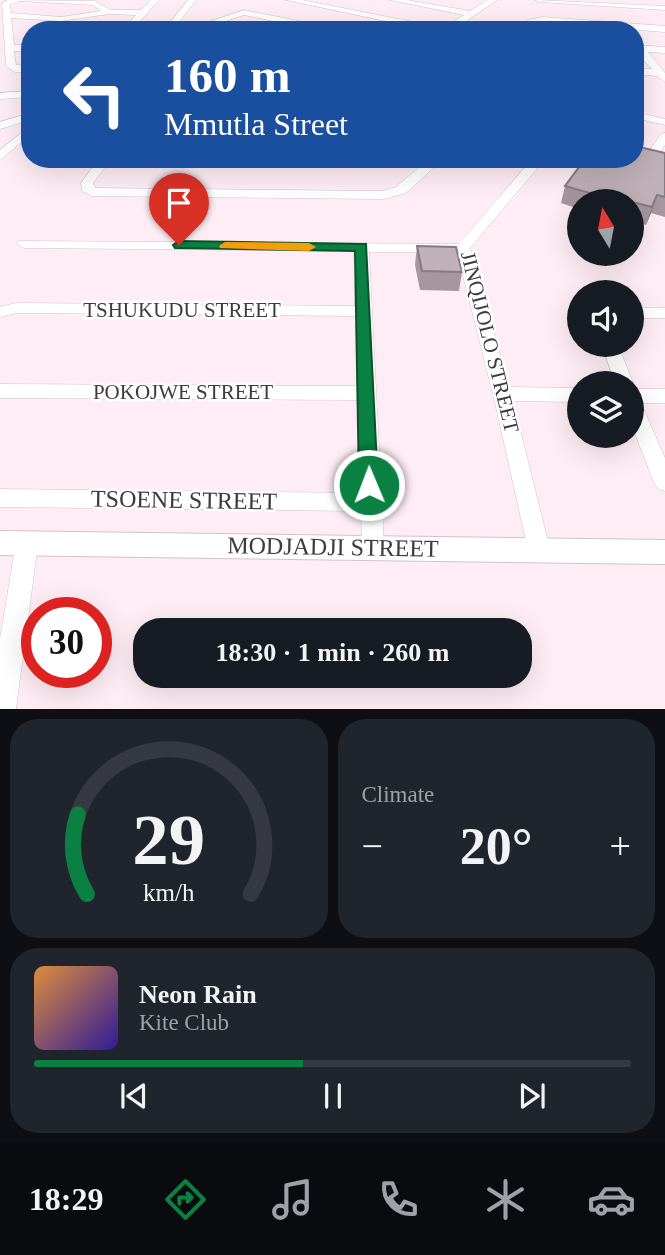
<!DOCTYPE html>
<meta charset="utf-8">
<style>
body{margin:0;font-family:Georgia,serif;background:#20242c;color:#f1f3f6;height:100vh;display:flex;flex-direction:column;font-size:26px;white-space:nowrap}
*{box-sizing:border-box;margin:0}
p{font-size:23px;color:#9ea1a6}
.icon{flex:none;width:38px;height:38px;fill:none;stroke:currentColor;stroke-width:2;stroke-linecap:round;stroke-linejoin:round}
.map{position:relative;height:709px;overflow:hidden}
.drawer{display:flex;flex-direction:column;gap:10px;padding:10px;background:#0d0f14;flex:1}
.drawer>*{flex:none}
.top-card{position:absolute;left:21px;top:21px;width:623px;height:147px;border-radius:28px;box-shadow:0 7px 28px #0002;background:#1a4fa0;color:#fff;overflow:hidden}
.needle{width:46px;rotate:350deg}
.tools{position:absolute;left:567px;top:189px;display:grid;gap:14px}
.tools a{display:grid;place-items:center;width:77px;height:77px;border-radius:50%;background:#171b24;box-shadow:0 7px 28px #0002;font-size:35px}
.speed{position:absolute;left:21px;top:597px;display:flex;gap:14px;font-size:35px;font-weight:700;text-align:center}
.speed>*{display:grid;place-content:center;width:91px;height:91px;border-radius:50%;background:#171b24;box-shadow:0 7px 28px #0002;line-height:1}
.speed .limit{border:10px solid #d22;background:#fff;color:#111}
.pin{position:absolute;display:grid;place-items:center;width:60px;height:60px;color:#fff;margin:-72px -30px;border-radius:50% 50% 50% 0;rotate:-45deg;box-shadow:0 0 7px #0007}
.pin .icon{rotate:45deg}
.me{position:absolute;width:77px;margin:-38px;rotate:359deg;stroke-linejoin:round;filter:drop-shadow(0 0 5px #0008)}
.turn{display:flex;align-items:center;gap:24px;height:147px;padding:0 28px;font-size:32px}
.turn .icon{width:91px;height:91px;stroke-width:2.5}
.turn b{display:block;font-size:49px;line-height:60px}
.big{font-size:52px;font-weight:800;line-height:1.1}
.drawer .tile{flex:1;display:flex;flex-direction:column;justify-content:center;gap:10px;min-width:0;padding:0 24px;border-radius:28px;background:#20242c}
.drawer .dial{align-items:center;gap:0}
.dial svg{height:182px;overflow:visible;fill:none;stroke:#363941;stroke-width:7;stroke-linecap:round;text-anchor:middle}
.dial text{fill:#f1f3f6;stroke:none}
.song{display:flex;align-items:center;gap:21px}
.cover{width:84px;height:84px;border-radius:10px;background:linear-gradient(135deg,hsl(30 70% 55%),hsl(250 70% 35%))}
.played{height:7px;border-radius:4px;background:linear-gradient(90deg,#0b8043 45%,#363941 45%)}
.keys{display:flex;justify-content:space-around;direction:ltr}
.heat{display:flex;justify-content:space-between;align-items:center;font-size:38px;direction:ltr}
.drawer .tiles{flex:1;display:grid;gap:10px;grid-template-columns:1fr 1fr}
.tile:last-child{grid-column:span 2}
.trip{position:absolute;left:133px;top:618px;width:399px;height:70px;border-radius:28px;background:#171b24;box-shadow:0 7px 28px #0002;font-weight:800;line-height:70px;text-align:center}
.tabs{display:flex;height:112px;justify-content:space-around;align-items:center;background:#090b0e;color:#9ea1a6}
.tabs .icon{width:49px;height:49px}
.tabs .active{color:#0b8043}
.tabs b{font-size:32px;color:#f1f3f6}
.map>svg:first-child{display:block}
</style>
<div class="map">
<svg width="665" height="709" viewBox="0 0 665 709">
<rect width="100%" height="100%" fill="#feedf4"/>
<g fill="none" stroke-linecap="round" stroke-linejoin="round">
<defs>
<path id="minor" d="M8,0L95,1L111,10H141L151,0H159L132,30H123L136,15L109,14L61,21L11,18L14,45H30V51H14L16,65L30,66V72H15L6,66L2,3ZM20,1L93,5L101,11L61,17L11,13L10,4Z
M188,0H196L173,30H164Z
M286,0H302L444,28L464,15L390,0H407L470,11L488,0H497L453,30H428Z
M535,0L665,6V10L539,2Z
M244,10L328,27L332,30H315L244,15L214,25L221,30H211L203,24Z
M543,17L665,26V32L543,23C533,24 527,30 517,30L528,20Z
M635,45L665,47V53L648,52L665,73V82L657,76L635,74V68L652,69L635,51Z
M30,91V97L0,99V93Z
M635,112L665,119V125L635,118Z
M30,113V120L0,129V122Z
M30,126V135L0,160V150Z
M665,133V145L658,156L648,159L646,156L661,134Z
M99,159H111L93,183L95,188L383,191L396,187L429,159H443L406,193L384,199L92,196L82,191L81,183Z
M532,159H545L470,248L509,387L579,388V402L513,401L550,550L547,557L539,560L531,557L528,550L493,394L457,252H369L384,547L381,554L373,557L365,554L362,547L361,511L0,507V489L360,493L358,400L0,398V384L357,386L356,316L16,313L0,317V307L16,303L355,306L354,251L24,248L17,244L19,241L459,244Z
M632,308H665V318H632Z
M602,345H618L633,383L632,385L615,383Z
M632,389H665V403H641L665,458V491L658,489L654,483L632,426Z
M27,533L35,536L38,543L16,709H0V638L16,543L19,536Z"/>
<path id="tertiary" d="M0,531L665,540V564L0,555Z"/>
</defs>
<use href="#minor" stroke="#d3c3c9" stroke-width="1"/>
<use href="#tertiary" stroke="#d3c3c9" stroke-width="2"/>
<use href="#minor" fill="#fff" fill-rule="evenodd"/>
<use href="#tertiary" fill="#fff" fill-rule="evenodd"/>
</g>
<path fill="#a5979d" d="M665,153V217L651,213L646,225L632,221V201H579V209L561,203L565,186Z
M417,246L462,272L459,291L420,290L415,265Z"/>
<path fill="#867b80" d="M657,195L651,213L646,225L652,207Z"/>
<path fill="#c0b0b7" stroke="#867b80" stroke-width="2" d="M635,146L665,153V197L657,195L652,207L617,198L615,200L565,186L585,159H635Z
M417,246L456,247L462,272L422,271Z"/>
<path fill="#0b8043" stroke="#07532c" stroke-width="2" d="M179,241L366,244L378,485L376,490L369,493L362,490L359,485L355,251L175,248L173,245Z"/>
<path fill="#f59e0b" d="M225,242L309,243L316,247L309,251L220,248L219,246Z"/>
<g text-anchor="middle" stroke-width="5" stroke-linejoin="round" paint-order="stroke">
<g font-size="21" fill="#413a3d" stroke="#fff">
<text x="182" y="317">TSHUKUDU STREET</text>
<text transform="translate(490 342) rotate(76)" y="7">JINQIJOLO STREET</text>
<text x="183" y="399">POKOJWE STREET</text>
</g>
<g font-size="24" fill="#413a3d" stroke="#fff">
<text transform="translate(184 500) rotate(1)" y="8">TSOENE STREET</text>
<text transform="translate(333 547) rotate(1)" y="8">MODJADJI STREET</text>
</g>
</g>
</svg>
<div class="tools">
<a><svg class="needle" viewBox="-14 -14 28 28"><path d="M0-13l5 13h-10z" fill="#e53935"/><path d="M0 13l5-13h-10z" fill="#9ea1a6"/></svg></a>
<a><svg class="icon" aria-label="sound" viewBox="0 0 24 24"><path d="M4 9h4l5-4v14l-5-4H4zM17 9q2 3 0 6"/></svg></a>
<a><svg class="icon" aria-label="layers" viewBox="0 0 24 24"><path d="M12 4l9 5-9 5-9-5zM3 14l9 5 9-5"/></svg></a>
</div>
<div class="speed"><div class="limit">30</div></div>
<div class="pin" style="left:179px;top:245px;background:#d93025"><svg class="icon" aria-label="arrive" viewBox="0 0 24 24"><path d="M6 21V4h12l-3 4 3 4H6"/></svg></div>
<svg class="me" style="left:369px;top:485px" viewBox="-20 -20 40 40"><circle r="17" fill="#0b8043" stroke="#fff" stroke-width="3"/><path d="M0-11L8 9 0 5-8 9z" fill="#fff"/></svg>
<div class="trip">18:30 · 1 min · 260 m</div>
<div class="top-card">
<div class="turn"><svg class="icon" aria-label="left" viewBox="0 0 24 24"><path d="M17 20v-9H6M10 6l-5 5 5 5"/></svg><div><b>160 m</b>Mmutla Street</div></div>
</div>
</div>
<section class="drawer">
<div class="tiles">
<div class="tile dial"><svg viewBox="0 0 100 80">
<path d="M14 69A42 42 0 1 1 86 69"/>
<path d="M14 69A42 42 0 0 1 10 34" stroke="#0b8043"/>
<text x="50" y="56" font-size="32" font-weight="700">29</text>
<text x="50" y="72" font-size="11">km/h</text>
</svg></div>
<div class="tile"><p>Climate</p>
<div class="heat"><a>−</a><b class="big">20°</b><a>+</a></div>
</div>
<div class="tile">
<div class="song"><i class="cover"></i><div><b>Neon Rain</b><p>Kite Club</p></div></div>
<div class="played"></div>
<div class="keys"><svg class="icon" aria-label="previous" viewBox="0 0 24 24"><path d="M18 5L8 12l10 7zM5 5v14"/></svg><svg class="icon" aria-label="pause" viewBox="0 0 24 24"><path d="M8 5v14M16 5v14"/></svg><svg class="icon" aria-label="next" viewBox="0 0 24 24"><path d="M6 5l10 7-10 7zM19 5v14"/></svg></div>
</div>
</div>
</section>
<nav class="tabs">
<b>18:29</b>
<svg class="icon active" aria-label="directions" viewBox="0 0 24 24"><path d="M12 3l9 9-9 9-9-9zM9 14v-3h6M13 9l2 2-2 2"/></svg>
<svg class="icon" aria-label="music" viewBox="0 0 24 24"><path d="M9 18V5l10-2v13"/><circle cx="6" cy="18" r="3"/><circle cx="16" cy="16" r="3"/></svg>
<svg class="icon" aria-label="phone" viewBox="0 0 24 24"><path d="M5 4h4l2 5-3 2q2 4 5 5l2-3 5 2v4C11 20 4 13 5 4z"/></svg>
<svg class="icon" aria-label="climate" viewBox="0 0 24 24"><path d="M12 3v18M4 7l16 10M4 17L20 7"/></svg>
<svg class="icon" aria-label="car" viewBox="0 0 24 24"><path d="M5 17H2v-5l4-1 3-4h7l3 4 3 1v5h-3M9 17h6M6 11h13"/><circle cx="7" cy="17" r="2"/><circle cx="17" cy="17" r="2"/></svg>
</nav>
